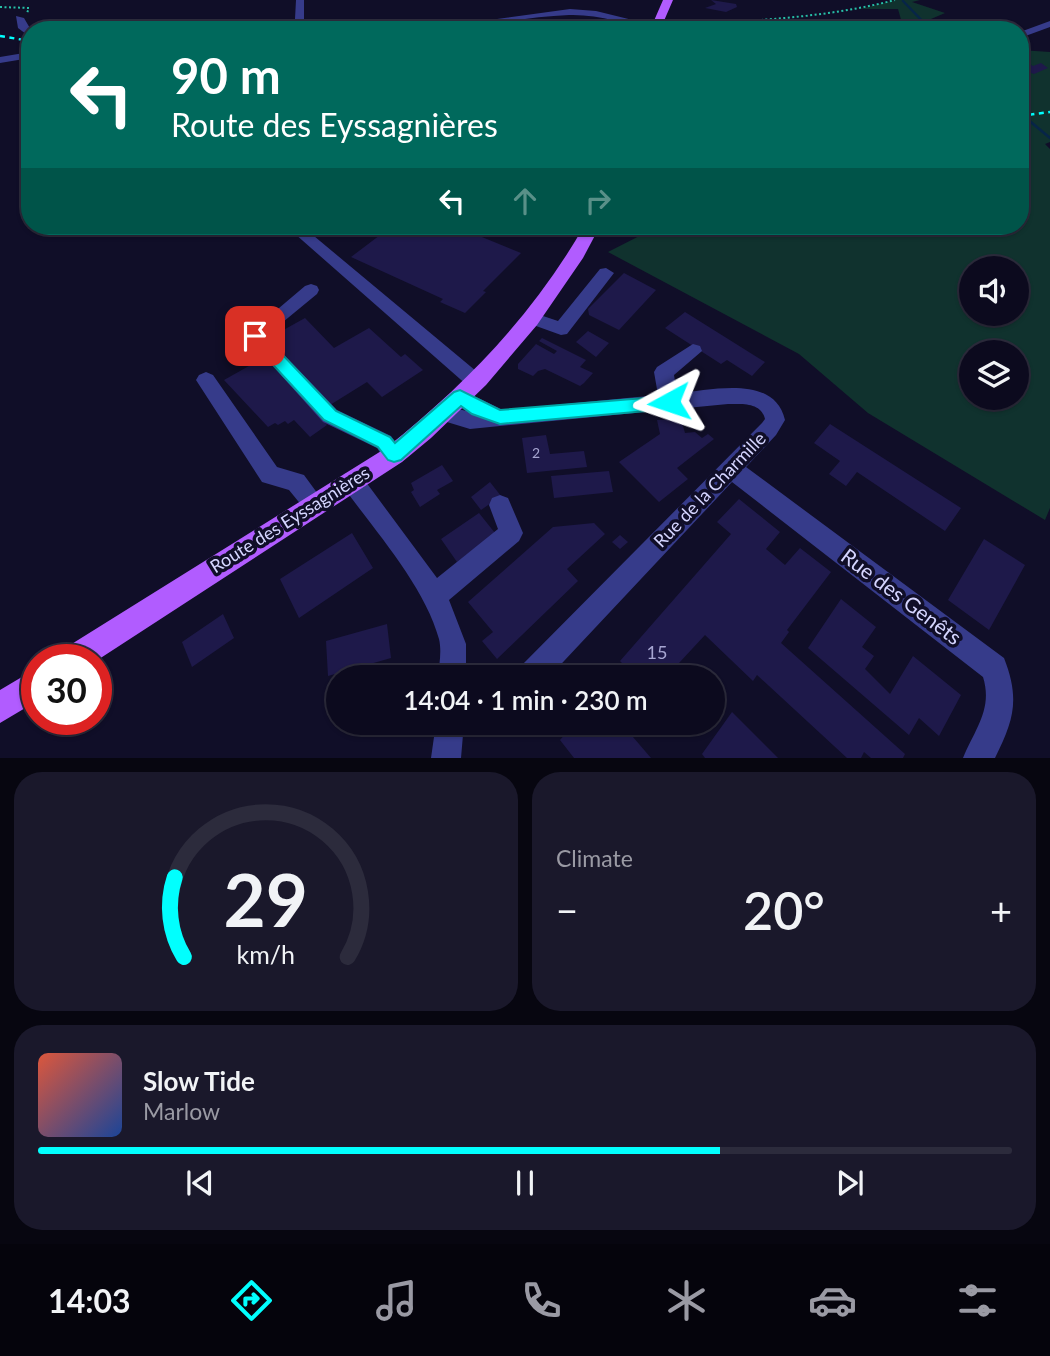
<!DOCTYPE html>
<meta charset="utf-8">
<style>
body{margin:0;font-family:Lato,sans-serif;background:#1a182b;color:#f1f3f6;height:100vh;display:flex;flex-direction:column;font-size:26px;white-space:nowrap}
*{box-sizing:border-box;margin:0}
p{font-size:23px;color:#9a9aa4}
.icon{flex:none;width:38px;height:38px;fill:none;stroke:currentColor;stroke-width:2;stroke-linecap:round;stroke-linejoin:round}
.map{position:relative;height:758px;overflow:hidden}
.details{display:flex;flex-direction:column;gap:14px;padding:14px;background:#070610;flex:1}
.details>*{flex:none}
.guide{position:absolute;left:21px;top:21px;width:1008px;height:214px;border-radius:28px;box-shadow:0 2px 5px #0004,0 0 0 2px #2c2b3c;background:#00695c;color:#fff;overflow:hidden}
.fabs{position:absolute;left:959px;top:256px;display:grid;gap:14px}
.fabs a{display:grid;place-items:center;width:70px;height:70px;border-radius:50%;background:#0c0a1e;box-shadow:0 2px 5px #0004,0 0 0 2px #2c2b3c;font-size:35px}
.speed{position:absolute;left:21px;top:644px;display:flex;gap:14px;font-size:35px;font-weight:700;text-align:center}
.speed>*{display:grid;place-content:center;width:91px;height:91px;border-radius:50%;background:#0c0a1e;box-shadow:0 2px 5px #0004,0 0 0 2px #2c2b3c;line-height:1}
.speed .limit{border:10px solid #d22;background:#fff;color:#111}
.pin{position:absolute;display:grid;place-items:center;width:60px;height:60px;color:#fff;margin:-30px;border-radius:14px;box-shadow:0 4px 10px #0006}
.me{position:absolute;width:77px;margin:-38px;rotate:265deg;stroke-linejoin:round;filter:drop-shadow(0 0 5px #0008)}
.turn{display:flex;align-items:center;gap:24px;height:147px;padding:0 35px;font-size:32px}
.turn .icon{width:91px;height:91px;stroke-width:2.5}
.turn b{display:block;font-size:49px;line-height:60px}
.lanes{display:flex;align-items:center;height:66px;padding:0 35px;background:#0003;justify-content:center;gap:35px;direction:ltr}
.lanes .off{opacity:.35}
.big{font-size:52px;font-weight:600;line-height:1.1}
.details .widget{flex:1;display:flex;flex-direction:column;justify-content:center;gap:10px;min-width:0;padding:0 24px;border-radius:28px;background:#1a182b}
.details .dial{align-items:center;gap:0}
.dial svg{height:182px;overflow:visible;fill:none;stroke:#2c2b3c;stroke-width:7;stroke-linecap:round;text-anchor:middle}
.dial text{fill:#f1f3f6;stroke:none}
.song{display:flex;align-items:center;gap:21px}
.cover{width:84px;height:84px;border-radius:10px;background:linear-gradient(135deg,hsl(10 70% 55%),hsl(220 70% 35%))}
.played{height:7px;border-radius:4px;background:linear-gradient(90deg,#01fffe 70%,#2c2b3c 70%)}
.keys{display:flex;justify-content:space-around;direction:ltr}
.heat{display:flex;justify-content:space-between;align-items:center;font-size:38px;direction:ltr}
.details .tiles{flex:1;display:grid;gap:14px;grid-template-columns:1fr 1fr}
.widget:last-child{grid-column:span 2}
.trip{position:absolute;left:326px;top:665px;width:399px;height:70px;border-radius:35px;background:#0c0a1e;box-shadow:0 2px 5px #0004,0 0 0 2px #2c2b3c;font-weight:600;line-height:70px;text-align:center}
.menu{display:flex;height:112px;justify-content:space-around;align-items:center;background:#05040c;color:#9a9aa4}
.menu .icon{width:49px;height:49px}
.menu .on{color:#01fffe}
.menu b{font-size:32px;color:#f1f3f6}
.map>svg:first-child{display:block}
</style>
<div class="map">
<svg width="1050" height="758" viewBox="0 0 1050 758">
<rect width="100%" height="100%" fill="#100e28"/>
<path fill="#10322e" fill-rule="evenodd" d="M895,0H920L912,2L945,13L931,19L942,30H904L898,9H860Z
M1020,50L1050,52V142L1045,144L1050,149V508L1045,520L868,413L799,354L608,252L655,228L614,226H1020ZM971,268H1017V313H971ZM971,352H1017V397H971Z"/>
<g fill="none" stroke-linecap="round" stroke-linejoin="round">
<path stroke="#072548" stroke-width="2.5" d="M903,1L931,30
M1020,113L1050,138"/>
</g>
<path fill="#1e194a" d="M711,0L736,4L737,7L726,12L705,8L716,4Z
M577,21L609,26L605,30L569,28Z
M1028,63L1033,66L1041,63L1048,68L1034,74L1020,69V64Z
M392,226L428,228L455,226L521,253L483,291L486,292L465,313L440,302L443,299L351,257Z
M624,273L656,290L619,330L589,315L588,309Z
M685,312L765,362L752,376L727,360L721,364L665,328Z
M305,318L334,348L369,328L401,357L405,354L423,370L382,397L367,382L330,405L269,338Z
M588,331L609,343L596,357L576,342Z
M542,338L586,360L580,367L593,373L584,383L580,386L545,369L538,371L533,376L518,369V364L536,344L554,354L557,351L539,341Z
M265,357L298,391L327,425L310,437L294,420L288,424L285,421L278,425L275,423L268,427L224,380Z
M681,419L685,433L695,432L702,438L708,434L714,439L677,468L688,479L659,502L619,462L660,434L657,420Z
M830,424L961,508L945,531L857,472L846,486L829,474L840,461L814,443Z
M546,435L550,454L584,451L587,467L527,473L522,438Z
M442,465L453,481L437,490L440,494L420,507L411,492L414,490L411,483Z
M609,471L613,492L554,498L551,476Z
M490,482L501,496L481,510L471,497Z
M739,499L780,532L766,549L785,565L800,548L831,572L787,630L789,632L781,643L905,754L903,758H871L864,752L861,758H847L757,675L753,681L705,635L666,677H635L620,661L731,534L717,522Z
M479,513L495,533L457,562L441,539Z
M594,523L605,534L567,569L578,581L497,659L482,641L493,632L468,602L553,527Z
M352,533L373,568L299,618L280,579Z
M620,535L628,542L620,549L612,542Z
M984,539L1025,565L989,630L948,600Z
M841,599L876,627L862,647L874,656L865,669L890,694L913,656L961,695L939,736L919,718L909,735L808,648Z
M223,614L234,638L192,667L182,642Z
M387,624L391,658L328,676L326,641Z
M732,712L778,758H705L702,754Z
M575,723H621L651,758H574L560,740Z"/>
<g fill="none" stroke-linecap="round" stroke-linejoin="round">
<path stroke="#27c1a8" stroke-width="2" stroke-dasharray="2 2.5" stroke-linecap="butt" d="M0,7L29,8L27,13
M671,25C746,21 821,19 895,0"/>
<path fill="#363b8a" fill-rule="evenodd" d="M296,0H304V30H294V25L193,30L184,27L189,24L295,19Z
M570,9L596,11L661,27L655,30C627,24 598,14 569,15C518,17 468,30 416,30Z
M16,16L24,18L31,30L30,37L18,28Z
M1050,21V27L1020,38V32Z
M30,52V58L0,63V57Z
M1020,56L1026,57L1027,59L1020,62Z
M286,226H302L482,376L485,381L482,386L475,389L468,386Z
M606,268L614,273L567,334L561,335L525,322L522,318L525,314L531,312L558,321L600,269Z
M311,284L317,286L319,290L317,294L266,336L337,410L391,436L405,455L402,461L394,464L386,461L377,448L323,422L246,336L305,286Z
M693,344L700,346L702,351L674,375L677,393C713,390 774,374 785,420L776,435L746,467L1004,658C1020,699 1014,720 995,758H963C975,729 993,709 983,677L732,482L549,677H516L520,667L762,423L765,419C761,402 742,404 728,404L470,429L437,419L434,413L437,407L444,405L466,411L453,403L450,397L453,391L460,389L503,410L658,395L654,372L657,367Z
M206,372L213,375L277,467L304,475L326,505L323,512L315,515L307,512L289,490L262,482L196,380L199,375Z
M352,471L360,474L437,578L498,529L489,505L492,498L500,495L508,498L523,533L519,541L449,600L466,644V677H438C439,665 442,652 439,639C425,587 376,532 344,488L341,481L344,474Z
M436,723H464L461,758H431Z"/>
<path fill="#b15cff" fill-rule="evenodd" d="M663,0H673L660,30H650Z
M584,226H600L583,258L537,325L486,385L431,438L402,462L96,661L57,660L62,650L386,448C465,385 534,314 584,226Z
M37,668V701L0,723V690Z"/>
<path stroke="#01fffe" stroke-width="2.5" stroke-dasharray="5 4.5" stroke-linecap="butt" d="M0,36L30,41
M1020,116L1050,112"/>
</g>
<path fill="#01fffe" stroke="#01a6a5" stroke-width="2" d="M255,331L261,332L336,411L390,437L395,443L454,392L460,390L500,410L669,396L675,397L677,402L675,407L669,409L500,424L472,414L461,406L401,460L394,462L388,460L378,447L324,420L250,340L248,336Z"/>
<g text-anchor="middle" stroke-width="7" stroke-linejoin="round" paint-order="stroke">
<g font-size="14" fill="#a7a6d2">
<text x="536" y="458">2</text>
</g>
<g font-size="18" fill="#d5d5ff" stroke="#100e28">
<text transform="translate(710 490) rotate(-46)" y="6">Rue de la Charmille</text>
<text transform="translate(290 520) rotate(-32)" y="6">Route des Eyssagnières</text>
</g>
<g font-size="18" fill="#a7a6d2">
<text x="657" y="659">15</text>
</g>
<g font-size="21" fill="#d5d5ff" stroke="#100e28">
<text transform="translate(901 597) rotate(37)" y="7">Rue des Genêts</text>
</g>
</g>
</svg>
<div class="fabs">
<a><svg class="icon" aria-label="sound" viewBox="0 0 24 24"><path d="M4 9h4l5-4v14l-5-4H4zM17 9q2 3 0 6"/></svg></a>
<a><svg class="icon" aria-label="layers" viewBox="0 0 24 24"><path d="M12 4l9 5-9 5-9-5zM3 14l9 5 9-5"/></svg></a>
</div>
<div class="speed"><div class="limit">30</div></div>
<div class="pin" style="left:255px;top:336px;background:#d93025"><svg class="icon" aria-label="arrive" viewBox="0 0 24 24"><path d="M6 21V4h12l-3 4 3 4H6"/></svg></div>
<svg class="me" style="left:669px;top:402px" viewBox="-20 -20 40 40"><path d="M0-17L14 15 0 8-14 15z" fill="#01fffe" stroke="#fff" stroke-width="4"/></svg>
<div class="trip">14:04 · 1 min · 230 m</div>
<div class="guide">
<div class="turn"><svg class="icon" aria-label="left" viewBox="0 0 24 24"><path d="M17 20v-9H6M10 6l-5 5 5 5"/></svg><div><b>90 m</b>Route des Eyssagnières</div></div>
<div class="lanes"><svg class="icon" aria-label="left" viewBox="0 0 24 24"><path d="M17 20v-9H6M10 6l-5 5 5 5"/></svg><svg class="icon off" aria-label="ahead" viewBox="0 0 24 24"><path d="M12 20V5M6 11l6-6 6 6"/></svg><svg class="icon off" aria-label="right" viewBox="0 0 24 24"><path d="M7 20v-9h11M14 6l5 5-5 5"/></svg></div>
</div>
</div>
<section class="details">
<div class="tiles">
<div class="widget dial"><svg viewBox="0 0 100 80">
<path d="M14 69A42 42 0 1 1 86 69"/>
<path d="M14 69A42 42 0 0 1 10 34" stroke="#01fffe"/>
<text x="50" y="56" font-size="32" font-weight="700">29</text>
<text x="50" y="72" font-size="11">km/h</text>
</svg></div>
<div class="widget"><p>Climate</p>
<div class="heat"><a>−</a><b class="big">20°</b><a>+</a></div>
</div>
<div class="widget">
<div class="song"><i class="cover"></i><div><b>Slow Tide</b><p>Marlow</p></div></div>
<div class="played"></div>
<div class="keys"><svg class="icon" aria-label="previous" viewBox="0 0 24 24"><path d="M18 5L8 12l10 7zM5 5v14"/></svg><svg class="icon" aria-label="pause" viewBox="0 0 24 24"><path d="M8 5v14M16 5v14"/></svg><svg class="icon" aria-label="next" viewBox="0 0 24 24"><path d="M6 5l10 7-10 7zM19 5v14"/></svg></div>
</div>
</div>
</section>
<nav class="menu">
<b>14:03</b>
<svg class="icon on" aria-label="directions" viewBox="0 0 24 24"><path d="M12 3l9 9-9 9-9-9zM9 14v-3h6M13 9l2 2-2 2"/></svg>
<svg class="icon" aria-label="music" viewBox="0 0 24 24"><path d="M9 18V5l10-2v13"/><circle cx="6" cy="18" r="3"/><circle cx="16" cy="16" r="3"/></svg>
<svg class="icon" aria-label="phone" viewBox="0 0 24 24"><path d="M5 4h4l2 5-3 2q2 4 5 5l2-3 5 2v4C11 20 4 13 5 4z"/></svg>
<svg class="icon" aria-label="climate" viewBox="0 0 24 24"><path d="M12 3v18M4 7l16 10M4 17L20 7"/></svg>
<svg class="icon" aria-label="car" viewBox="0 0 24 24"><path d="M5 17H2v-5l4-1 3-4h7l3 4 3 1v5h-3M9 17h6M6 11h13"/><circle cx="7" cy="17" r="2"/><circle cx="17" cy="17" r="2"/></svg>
<svg class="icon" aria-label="filters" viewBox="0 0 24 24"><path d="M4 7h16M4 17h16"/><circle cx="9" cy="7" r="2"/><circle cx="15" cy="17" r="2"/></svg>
</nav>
